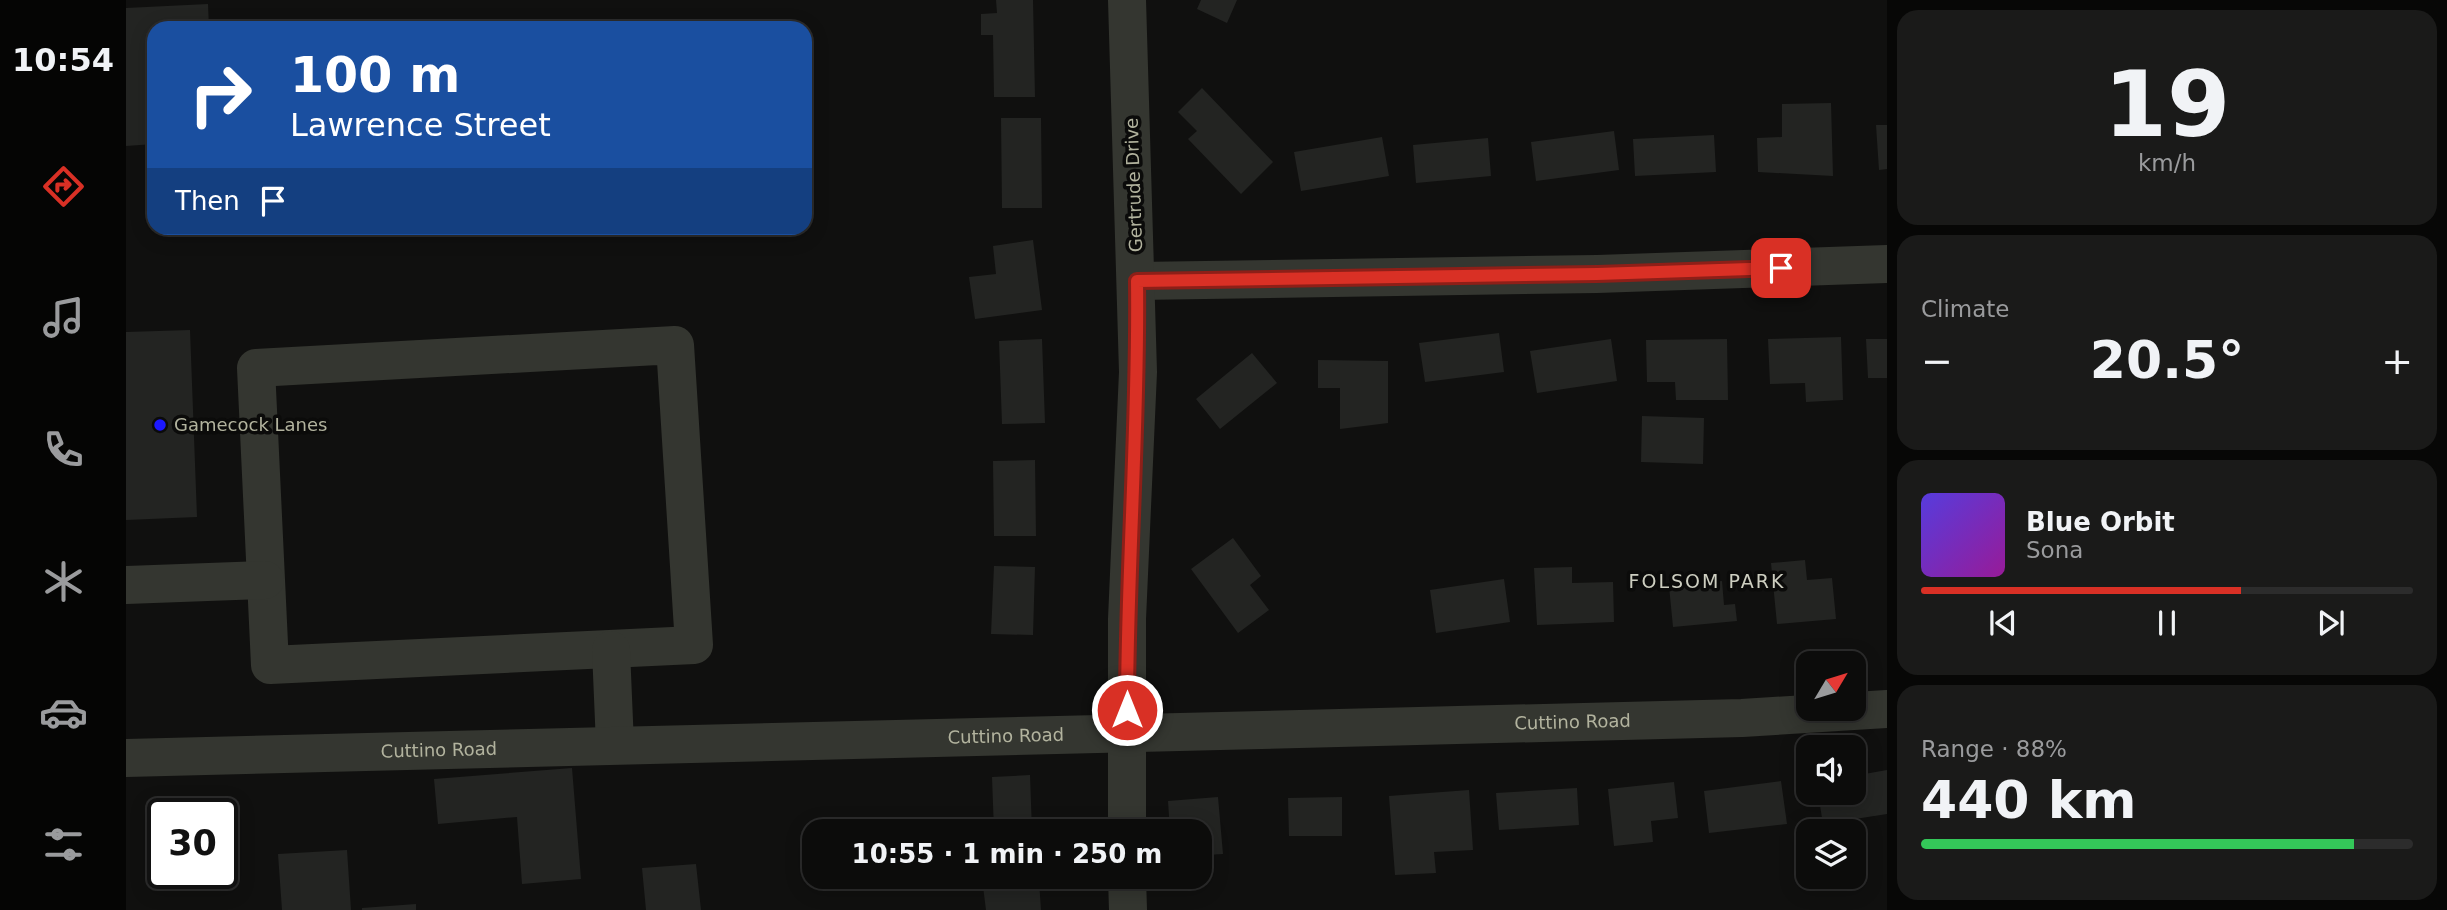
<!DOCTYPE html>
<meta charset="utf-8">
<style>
body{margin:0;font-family:"DejaVu Sans",sans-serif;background:#1a1a19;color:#f1f3f6;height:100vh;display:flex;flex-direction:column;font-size:26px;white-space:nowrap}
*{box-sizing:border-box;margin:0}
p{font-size:23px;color:#9a9b9d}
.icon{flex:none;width:38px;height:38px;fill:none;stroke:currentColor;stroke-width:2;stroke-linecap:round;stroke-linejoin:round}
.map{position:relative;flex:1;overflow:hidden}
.side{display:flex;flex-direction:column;gap:10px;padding:10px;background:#070706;width:560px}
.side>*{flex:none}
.guide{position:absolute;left:21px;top:21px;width:665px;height:214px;border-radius:21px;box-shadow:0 4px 18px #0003,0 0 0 2px #2c2c2c;background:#1a4fa0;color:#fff;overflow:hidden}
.needle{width:46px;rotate:52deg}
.tools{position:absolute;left:1670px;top:651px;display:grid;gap:14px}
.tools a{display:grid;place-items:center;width:70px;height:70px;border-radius:14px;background:#0c0c0b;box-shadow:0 4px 18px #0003,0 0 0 2px #2c2c2c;font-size:35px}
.speed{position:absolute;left:21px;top:798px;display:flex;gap:14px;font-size:35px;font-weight:700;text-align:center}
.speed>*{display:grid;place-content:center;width:91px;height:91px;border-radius:50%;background:#0c0c0b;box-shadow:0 4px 18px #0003,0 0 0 2px #2c2c2c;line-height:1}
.speed .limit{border:4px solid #111;border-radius:10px;background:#fff;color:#111}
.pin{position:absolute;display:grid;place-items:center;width:60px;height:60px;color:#fff;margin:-30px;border-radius:14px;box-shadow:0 4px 10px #0006}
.me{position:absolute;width:77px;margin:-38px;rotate:0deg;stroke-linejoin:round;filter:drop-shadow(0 0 5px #0008)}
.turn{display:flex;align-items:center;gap:24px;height:147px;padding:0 28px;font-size:32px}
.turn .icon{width:91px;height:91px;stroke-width:2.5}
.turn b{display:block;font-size:49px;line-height:60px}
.then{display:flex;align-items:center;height:66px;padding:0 28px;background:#0003;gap:14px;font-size:26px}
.big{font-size:52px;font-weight:800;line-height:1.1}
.side .card{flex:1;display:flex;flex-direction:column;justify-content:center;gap:10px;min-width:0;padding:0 24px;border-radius:21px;background:#1a1a19}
.side .dial{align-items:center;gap:0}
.dial b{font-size:91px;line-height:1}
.song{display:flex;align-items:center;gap:21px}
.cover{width:84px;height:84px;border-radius:10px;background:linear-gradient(135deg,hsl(250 70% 55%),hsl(300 70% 35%))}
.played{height:7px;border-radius:4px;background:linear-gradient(90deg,#d93025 65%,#2c2c2c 65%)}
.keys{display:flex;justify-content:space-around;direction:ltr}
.heat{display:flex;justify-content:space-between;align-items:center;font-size:38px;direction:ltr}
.charge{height:10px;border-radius:5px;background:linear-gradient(90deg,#34c759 88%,#2c2c2c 0)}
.trip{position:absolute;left:676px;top:819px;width:410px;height:70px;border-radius:21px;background:#0c0c0b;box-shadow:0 4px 18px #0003,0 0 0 2px #2c2c2c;font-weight:800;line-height:70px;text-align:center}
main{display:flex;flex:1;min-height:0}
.dock{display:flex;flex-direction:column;width:126px;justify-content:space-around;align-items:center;background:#050504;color:#9a9b9d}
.dock .icon{width:49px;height:49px}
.dock .current{color:#d93025}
.dock b{font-size:32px;color:#f1f3f6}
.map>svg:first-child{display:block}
</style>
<main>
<nav class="dock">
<b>10:54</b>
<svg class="icon current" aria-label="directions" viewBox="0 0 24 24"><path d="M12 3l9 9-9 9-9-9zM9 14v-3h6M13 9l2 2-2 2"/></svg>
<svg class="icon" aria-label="music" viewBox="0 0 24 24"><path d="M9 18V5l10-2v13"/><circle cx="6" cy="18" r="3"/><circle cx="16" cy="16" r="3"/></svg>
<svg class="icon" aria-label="phone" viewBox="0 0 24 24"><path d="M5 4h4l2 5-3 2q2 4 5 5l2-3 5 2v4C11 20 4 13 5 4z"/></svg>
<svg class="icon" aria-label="climate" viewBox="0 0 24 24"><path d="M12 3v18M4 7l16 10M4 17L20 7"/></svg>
<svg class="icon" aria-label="car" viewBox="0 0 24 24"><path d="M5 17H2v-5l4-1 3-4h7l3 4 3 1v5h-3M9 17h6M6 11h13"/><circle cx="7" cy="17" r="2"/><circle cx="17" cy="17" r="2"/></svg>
<svg class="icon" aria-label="filters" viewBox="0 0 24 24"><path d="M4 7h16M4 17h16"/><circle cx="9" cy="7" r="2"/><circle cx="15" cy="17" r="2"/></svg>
</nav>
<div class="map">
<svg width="1761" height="910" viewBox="0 0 1761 910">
<rect width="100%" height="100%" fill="#10100f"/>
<path fill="#232422" d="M870,0H907L909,97H868L867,35H855V14L871,13Z
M1075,0H1111L1101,23L1071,9Z
M82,4L83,28H28V144L0,146V8Z
M1076,88L1147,162L1115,194L1062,139L1071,131L1052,112Z
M1705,103L1707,176L1632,172L1631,138L1656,137V104Z
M875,118H915L916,208H876Z
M1750,125H1761V169L1753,170Z
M1488,131L1493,170L1410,181L1405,142Z
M1588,135L1590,172L1509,176L1507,139Z
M1256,137L1263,176L1175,191L1168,152Z
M1362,138L1365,176L1290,183L1287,145Z
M907,240L916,310L849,319L843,277L870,274L867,246Z
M64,330L71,517L0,520V332Z
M1373,333L1378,372L1299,382L1293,343Z
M1715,337L1717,400L1680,402L1679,383L1644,384L1642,339Z
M916,339L919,423L876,424L873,341Z
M1485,339L1491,381L1411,393L1404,351Z
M1601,339L1602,400H1550L1549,382H1521L1520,340Z
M1740,339H1761V378H1742Z
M1126,353L1151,383L1094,429L1070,399Z
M1192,360L1262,361V423L1214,429V388H1192Z
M1516,416L1578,418L1577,464L1515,462Z
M909,460L910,536H868L867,461Z
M1107,538L1135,576L1124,585L1143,610L1112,633L1065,569Z
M1679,560L1681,580L1706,578L1710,619L1651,624L1645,563Z
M868,566L909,567L907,635L865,634Z
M1446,567V583L1487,582L1488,622L1411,625L1408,568Z
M1378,579L1384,622L1310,633L1304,590Z
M1596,581L1598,605L1609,604L1611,621L1547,627L1543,586Z
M446,768L455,879L396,884L391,817L312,824L308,779Z
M1761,770V814L1697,824L1692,793H1727V776Z
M904,775L906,831H868L866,777Z
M1655,781L1661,824L1583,833L1578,791Z
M1548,782L1552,818L1525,821L1527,842L1488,846L1482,789Z
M1451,788L1453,825L1373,830L1370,793Z
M1343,790L1347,850L1308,852L1310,873L1269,875L1263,796Z
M1092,797L1097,854L1080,855L1078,837H1073V831H1044L1042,801Z
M1216,797V836H1163L1162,798Z
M221,850L225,910H156L152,854Z
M570,864L575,910H520L516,868Z
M913,881L915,910H860L857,886Z
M290,904V910H236V908Z"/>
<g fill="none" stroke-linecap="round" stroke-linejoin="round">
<g stroke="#343630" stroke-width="38">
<path d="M1011,281L1471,274L1761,264"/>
<path d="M549,345L568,645L144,665L130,368Z"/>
<path d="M0,585L139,580"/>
<path d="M485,650L489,745"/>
<path id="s1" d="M0,758L1616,718L1761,709"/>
<path d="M1001,831V619L1012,372L1001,0"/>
<path d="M1001,877L1002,910"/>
</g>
</g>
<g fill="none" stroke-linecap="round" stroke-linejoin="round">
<defs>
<path id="route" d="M1001,710C1001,567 1013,424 1011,281L1471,274L1655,268"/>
</defs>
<use href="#route" stroke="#8d1f18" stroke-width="18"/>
<use href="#route" stroke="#d93025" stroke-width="12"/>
</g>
<circle fill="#1c18ff" stroke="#0b0b0a" stroke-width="2.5" cx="34" cy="425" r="7"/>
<g text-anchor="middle" stroke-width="7" stroke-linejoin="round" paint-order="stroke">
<g font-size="18" fill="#b2b39e" stroke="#0b0b0a">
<text transform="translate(1008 185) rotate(-92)" y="6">Gertrude Drive</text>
<text dy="6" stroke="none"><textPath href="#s1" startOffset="1447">Cuttino Road</textPath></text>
<text dy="6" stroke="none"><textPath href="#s1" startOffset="880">Cuttino Road</textPath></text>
<text dy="6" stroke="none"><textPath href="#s1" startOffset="313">Cuttino Road</textPath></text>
</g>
<g font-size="18" fill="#b2b39e" stroke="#0b0b0a" text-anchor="start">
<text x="48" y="431">Gamecock Lanes</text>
</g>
<g font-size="19" letter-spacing="2" fill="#cdcec0" stroke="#0b0b0a">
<text x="1581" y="588">FOLSOM PARK</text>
</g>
</g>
</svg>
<div class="tools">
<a><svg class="needle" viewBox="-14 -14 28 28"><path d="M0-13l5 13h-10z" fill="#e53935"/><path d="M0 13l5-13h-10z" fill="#9a9b9d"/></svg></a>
<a><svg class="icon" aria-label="sound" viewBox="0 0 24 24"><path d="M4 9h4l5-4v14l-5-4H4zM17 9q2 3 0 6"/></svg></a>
<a><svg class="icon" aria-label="layers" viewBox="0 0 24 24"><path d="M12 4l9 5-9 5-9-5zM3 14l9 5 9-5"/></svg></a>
</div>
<div class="speed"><div class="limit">30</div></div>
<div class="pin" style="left:1655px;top:268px;background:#d93025"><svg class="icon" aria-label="arrive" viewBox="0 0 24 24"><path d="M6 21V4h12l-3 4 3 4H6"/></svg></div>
<svg class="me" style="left:1001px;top:710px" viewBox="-20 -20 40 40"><circle r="17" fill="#d93025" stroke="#fff" stroke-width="3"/><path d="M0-11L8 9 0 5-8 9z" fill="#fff"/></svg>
<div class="trip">10:55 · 1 min · 250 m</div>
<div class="guide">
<div class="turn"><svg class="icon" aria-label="right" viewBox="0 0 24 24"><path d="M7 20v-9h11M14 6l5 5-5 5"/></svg><div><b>100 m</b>Lawrence Street</div></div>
<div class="then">Then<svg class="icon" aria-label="arrive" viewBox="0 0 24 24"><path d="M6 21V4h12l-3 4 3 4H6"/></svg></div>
</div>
</div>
<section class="side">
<div class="card dial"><b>19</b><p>km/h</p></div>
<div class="card"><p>Climate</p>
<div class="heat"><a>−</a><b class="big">20.5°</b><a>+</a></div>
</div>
<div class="card">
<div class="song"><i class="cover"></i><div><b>Blue Orbit</b><p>Sona</p></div></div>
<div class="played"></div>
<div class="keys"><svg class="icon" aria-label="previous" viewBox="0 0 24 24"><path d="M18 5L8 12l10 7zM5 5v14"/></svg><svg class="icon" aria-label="pause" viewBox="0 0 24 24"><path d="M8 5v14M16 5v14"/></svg><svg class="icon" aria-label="next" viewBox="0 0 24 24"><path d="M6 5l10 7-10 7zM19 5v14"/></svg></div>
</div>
<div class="card"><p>Range · 88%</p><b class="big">440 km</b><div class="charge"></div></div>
</section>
</main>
